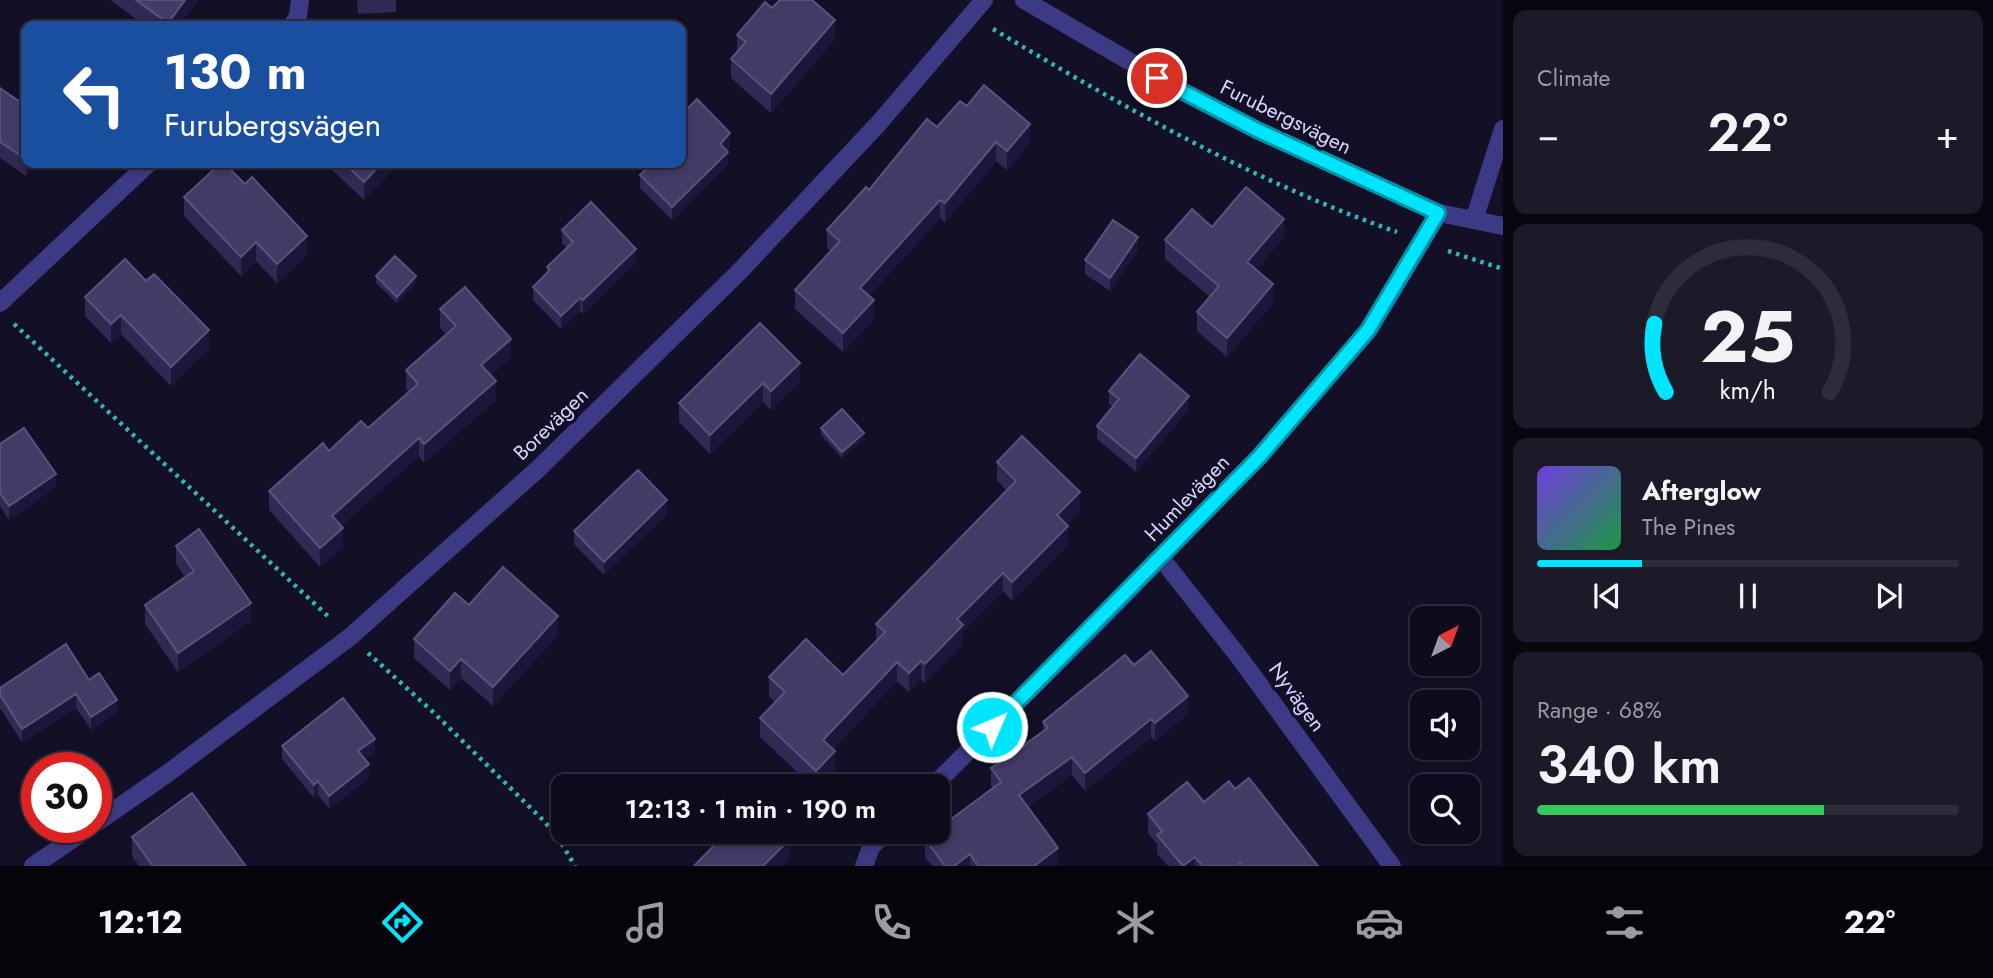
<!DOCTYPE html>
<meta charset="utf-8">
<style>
body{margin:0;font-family:Jost,sans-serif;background:#1c1929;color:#f1f3f6;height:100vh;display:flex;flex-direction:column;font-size:26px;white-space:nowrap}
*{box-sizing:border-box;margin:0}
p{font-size:23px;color:#9b9ba3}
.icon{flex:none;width:38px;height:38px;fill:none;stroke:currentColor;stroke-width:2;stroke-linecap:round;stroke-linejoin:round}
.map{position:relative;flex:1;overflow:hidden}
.side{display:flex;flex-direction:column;gap:10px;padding:10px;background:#08060f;width:490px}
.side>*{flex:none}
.top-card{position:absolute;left:21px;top:21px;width:665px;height:147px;border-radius:14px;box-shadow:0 4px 10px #0003,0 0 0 2px #2e2b3b;background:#1a4fa0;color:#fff;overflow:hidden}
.needle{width:46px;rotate:41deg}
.buttons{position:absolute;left:1410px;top:606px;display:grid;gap:14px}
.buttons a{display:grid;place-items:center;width:70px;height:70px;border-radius:14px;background:#0e0b1c;box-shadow:0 4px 10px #0003,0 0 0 2px #2e2b3b;font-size:35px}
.speed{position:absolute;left:21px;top:752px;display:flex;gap:14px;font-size:35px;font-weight:700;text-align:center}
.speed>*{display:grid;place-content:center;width:91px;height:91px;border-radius:50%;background:#0e0b1c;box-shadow:0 4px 10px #0003,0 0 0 2px #2e2b3b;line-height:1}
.speed .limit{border:10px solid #d22;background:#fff;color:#111}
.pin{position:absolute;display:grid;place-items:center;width:60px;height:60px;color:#fff;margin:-30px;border:4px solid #fff;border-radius:50%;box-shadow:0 2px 7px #0007}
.me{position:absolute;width:77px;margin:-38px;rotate:45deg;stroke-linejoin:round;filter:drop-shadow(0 0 5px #0008)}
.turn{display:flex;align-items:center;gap:24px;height:147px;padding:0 28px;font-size:32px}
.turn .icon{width:91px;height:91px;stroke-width:2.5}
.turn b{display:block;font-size:49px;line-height:60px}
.big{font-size:52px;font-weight:600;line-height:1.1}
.side .widget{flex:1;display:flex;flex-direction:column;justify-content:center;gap:10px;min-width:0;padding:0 24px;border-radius:14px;background:#1c1929}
.side .dial{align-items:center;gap:0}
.dial svg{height:182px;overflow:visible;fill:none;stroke:#2e2b3b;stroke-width:7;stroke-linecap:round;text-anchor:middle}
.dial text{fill:#f1f3f6;stroke:none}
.song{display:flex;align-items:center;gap:21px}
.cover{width:84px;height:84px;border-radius:10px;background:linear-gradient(135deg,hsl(260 70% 55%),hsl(140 70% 35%))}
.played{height:7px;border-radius:4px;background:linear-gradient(90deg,#00e5ff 25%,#2e2b3b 25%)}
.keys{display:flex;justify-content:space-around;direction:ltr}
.heat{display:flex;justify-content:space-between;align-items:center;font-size:38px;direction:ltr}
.charge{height:10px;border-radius:5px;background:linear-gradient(90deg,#34c759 68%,#2e2b3b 0)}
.trip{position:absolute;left:551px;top:774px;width:399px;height:70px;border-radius:14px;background:#0e0b1c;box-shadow:0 4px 10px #0003,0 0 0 2px #2e2b3b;font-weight:600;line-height:70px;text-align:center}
.tabs{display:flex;height:112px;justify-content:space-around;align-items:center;background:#06040b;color:#9b9ba3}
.tabs .icon{width:49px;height:49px}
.tabs .current{color:#00e5ff}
.tabs b{font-size:32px;color:#f1f3f6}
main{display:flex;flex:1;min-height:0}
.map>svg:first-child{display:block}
</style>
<main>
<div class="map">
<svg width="1503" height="866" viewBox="0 0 1503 866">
<rect width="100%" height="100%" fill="#130f26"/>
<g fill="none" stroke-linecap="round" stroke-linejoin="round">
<path stroke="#2fb8b0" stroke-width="4.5" stroke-dasharray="3.5 5" stroke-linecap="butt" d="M993,29C1122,106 1254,182 1397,232
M1448,251L1503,269
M14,324L331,619
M368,653L432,711L544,821L559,839L575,866"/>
<path stroke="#3d3a85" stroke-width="18" d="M1474,220L1503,129"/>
<path stroke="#3d3a85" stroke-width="18" d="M292,26L298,16L300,0
M0,303L149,163
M1161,558L1239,657L1392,866
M933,786L1091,629L1259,457L1369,330L1439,213
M96,823L168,773L350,637L538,469L739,272L879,123L984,0
M33,866L89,828
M864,866L871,847L887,831"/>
<path stroke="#3d3a85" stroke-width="18" d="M1024,0L1177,89L1257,130L1439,213L1503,226"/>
</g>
<path fill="#312854" d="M110,0H198L179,26H146Z
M357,0H396V12L358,14Z
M772,8L835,39L771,113L731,78V59L737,53V35Z
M0,88L26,106V163H35L26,176L0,158Z
M967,106L1030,143L1007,170L996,161L945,222L940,218L869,296L874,319L843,352L795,309V290L830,251L827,248V230L869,190L937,127Z
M730,146L727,150L728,165L672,220L640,188V175Z
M328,163H400L364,200L328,166Z
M184,197L307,255L277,283L256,261L241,276L184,216Z
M1212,227L1284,237L1256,270L1273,303L1227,357L1197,331V312L1210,297L1165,259V240Z
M562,230L636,262L583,314L580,311L561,329L533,300V287L547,273V267L567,248L562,243Z
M1138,250L1110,291L1085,274V260Z
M376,276L416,283L397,303L376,283Z
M85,297L209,349L171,386L121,334L111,343L85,316Z
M440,309L511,358L491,375L496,400L424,463L419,456L341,526L343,547L320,567L269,510V491L329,451L368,428L409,392L406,389V370L446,334L440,328Z
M760,323L800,382L771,410L763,402L710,454L679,422V403Z
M1109,391L1189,409L1136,472L1097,439V426L1113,407L1109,404Z
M821,428L864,439L842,458L821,435Z
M0,444L56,487L9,520L0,506Z
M997,462L1080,511L1066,525L1068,545L1012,601L1003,591L963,631V644L925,683L921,679L909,692L897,681L833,749L835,769L819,786H812L760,737V718L775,702L769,696V677L843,675L876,641V624L1006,490L997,480Z
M667,514L604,575L574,544V531Z
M176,546L251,621L178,672L145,624V605L185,577L176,564Z
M469,605L558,635L493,706L461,678L450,690L414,658V639Z
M1134,665L1188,714L1155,741L1151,737L1085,791L1072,775L1028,807L1058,848V866H932L925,857V839L993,788L991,786V768L1043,731V722Z
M89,680L117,713L91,730L76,708L22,742L0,708V688Z
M282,746L375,752L365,759L369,778L329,809L318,795L314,798L282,759Z
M1235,789L1318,866H1168L1157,854V844L1148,833V814L1204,802Z
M132,837L245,866H139L132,856Z"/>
<path fill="#1d163a" d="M185,0H198L179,26H168V23Z
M835,20V39L771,113V94Z
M1030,124V143L1007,170V151Z
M730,133V146L720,157V144Z
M996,142V161L945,222V203Z
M728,152V165L672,220V207Z
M26,163H35L26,176Z
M382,163H400L364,200V182Z
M940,200V218L860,306V288Z
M1284,219V237L1247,281V262Z
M307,236V255L277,283V264Z
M1138,237V250L1110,291V278Z
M256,242V261L241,276V257Z
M636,249V262L583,314V300Z
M416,276V283L397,303V297Z
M1273,284V303L1227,357V338Z
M580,298V311L561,329V316Z
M874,300V319L843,352V333Z
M121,315V334L111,343V324Z
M209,330V349L171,386V367Z
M511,339V358L481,384V365Z
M800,363V382L771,410V391Z
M496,381V400L424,463V444Z
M763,383V402L710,454V435Z
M1189,396V409L1136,472V458Z
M864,433V439L842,458V452Z
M419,438V456L332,535V516Z
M56,474V487L9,520V506Z
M1080,492V511L1057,534V515Z
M667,500V514L604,575V562Z
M1068,526V545L1012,601V582Z
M343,528V547L320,567V548Z
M1003,573V591L963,631V644L925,683V664L957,619Z
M251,603V621L178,672V653Z
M558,616V635L493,706V687Z
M461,659V678L450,690V671Z
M921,661V679L909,692V673Z
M897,662V681L823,759V740Z
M76,694V708L22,742V729Z
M1188,696V714L1155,741V723Z
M117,700V713L91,730V717Z
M1151,719V737L1085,791V773Z
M375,739V752L358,764V751Z
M835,751V769L819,786H816V771Z
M1072,757V775L1019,813V795Z
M369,764V778L329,809V796Z
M318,781V795L314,798V785Z
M790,839V858L782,866H763Z
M1058,848V866H1034Z
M970,854V866H954Z
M1195,857V866H1184Z"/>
<path fill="#433a66" stroke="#5a527e" stroke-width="2" d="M136,0H185L168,23Z
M780,0H812L835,20L771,94L731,59L746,42L737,35L765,2L772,8Z
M984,85L1030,124L1007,151L996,142L945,203L940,200L860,288L874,300L843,333L795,290L840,241L827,230L866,187L869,190L927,119L937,127L960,101L967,106Z
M0,88L26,106V159L0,142Z
M697,99L730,133L720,144L728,152L672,207L640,175L652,163H681V115Z
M221,163H224L245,184L252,177L307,236L277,264L256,242L241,257L184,197Z
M344,163H382L364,182Z
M1246,187L1284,219L1247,262L1273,284L1227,338L1197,312L1219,286L1165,240L1192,209L1212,227Z
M591,202L636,249L583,300L580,298L561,316L533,287L550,270L547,267L573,242L562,230Z
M1113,220L1138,237L1110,278L1085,260Z
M395,256L416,276L397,297L376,276Z
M125,259L146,281L154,274L209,330L171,367L121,315L111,324L85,297Z
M465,287L511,339L481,365L496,381L424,444L419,438L332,516L343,528L320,548L269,491L323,443L329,451L361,421L368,428L418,384L406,370L456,326L440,309Z
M760,323L800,363L771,391L763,383L710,435L679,403Z
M1140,354L1189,396L1136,458L1097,426L1119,399L1109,391Z
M842,409L864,433L842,452L821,428Z
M24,428L56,474L9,506L0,493V444Z
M1022,436L1080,492L1057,515L1068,526L1012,582L1003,573L957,619L963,625L925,664L921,661L909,673L897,662L823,740L835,751L816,771L760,718L785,692L769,677L806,639L843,675L885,632L876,624L1016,481L997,462Z
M638,470L667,500L604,562L574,531Z
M199,529L251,603L178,653L145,605L194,571L176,546Z
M503,567L558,616L493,687L461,659L450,671L414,639L455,593L469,605Z
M66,644L89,680L99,673L117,700L91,717L76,694L22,729L0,695V688Z
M1151,651L1188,696L1155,723L1151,719L1085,773L1072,757L1019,795L1058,848L1034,866H978L970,854L954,866H945L925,839L935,831H938V829L1001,782L991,768L1048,728L1043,722L1125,655L1134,665Z
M343,698L375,739L358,751L369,764L329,796L318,781L314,785L282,746Z
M1249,778L1318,866H1243L1240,863L1237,866H1203L1195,857L1183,866L1157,835L1162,831L1148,814L1187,782L1204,802L1229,781L1235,789Z
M192,793L245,865L244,866H153L132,837Z
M728,831H782L790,839L763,866H694Z"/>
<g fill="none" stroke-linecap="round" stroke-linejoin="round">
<defs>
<path id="route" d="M992,727L1259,457L1368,330L1438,213L1257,130L1157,78"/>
</defs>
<use href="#route" stroke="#0095a6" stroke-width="18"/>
<use href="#route" stroke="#00e5ff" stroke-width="12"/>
</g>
<g text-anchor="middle" stroke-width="7" stroke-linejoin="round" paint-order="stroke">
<g font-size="21" fill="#d9d4ff" stroke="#130f26">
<text transform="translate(1286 117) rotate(26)" y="7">Furubergsvägen</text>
<text transform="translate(551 424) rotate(-44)" y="7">Borevägen</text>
<text transform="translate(1187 498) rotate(-46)" y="7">Humlevägen</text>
<text transform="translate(1297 697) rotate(54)" y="7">Nyvägen</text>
</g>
</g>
</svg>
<div class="buttons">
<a><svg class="needle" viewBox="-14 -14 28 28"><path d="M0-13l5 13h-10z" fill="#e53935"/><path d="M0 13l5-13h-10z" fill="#9b9ba3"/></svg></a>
<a><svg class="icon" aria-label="sound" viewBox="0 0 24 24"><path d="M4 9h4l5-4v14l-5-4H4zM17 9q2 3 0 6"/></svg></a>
<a><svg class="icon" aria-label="search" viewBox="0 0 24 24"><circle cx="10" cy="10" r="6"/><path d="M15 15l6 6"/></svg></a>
</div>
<div class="speed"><div class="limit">30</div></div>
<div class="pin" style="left:1157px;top:78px;background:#d93025"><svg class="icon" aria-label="arrive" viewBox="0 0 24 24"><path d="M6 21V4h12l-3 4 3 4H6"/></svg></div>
<svg class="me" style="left:992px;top:727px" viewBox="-20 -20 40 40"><circle r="17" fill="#00e5ff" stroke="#fff" stroke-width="3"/><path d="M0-11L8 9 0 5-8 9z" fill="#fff"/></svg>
<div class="trip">12:13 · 1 min · 190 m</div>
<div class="top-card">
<div class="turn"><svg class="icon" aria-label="left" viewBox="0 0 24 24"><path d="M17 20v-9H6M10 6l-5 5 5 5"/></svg><div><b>130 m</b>Furubergsvägen</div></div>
</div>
</div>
<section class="side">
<div class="widget"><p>Climate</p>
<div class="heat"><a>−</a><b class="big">22°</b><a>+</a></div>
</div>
<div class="widget dial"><svg viewBox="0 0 100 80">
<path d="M14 69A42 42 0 1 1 86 69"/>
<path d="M14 69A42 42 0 0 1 9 39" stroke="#00e5ff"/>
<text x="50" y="56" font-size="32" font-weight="700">25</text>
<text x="50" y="72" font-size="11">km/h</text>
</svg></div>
<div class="widget">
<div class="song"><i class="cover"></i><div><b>Afterglow</b><p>The Pines</p></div></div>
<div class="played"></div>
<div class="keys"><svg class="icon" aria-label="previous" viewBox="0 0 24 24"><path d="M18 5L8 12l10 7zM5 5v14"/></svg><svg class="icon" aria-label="pause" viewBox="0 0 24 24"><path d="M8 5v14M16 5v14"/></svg><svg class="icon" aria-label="next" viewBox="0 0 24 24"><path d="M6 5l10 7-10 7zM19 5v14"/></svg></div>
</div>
<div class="widget"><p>Range · 68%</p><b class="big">340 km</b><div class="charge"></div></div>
</section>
</main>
<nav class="tabs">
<b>12:12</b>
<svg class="icon current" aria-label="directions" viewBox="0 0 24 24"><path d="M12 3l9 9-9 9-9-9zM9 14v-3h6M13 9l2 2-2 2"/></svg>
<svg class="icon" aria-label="music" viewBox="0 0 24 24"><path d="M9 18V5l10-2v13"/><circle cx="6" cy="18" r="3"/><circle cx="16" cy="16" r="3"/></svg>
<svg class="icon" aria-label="phone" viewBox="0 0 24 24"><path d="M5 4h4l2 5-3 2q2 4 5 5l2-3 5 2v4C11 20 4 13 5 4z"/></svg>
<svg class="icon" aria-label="climate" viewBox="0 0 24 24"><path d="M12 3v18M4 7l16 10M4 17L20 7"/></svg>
<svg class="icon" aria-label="car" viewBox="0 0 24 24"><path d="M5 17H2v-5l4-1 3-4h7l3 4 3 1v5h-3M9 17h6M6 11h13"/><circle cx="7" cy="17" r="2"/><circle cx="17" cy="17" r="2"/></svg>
<svg class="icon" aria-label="filters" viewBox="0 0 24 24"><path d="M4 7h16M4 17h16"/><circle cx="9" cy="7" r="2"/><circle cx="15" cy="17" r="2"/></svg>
<b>22°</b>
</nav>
